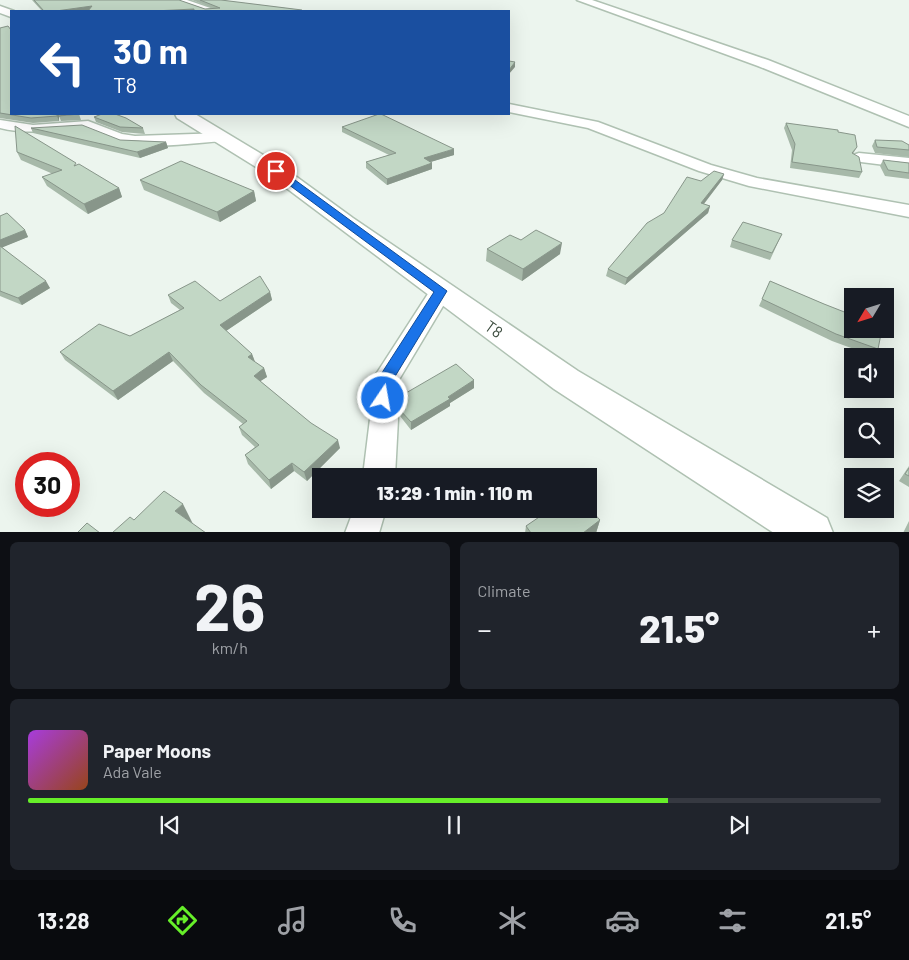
<!DOCTYPE html>
<meta charset="utf-8">
<style>
body{margin:0;font-family:Barlow,sans-serif;background:#20242c;color:#f1f3f6;height:100vh;display:flex;flex-direction:column;font-size:19px;white-space:nowrap}
*{box-sizing:border-box;margin:0}
p{font-size:16px;color:#9ea1a6}
.icon{flex:none;width:28px;height:28px;fill:none;stroke:currentColor;stroke-width:2;stroke-linecap:round;stroke-linejoin:round}
.map{position:relative;height:532px;overflow:hidden}
.details{display:flex;flex-direction:column;gap:10px;padding:10px;background:#0d0f14;flex:1}
.details>*{flex:none}
.guide{position:absolute;left:10px;top:10px;width:500px;height:105px;border-radius:0px;box-shadow:0 5px 20px #0002;background:#1a4fa0;color:#fff;overflow:hidden}
.needle{width:32px;rotate:232deg}
.fabs{position:absolute;left:844px;top:288px;display:grid;gap:10px}
.fabs a{display:grid;place-items:center;width:50px;height:50px;border-radius:0px;background:#171b24;box-shadow:0 5px 20px #0002;font-size:25px}
.speed{position:absolute;left:15px;top:452px;display:flex;gap:10px;font-size:25px;font-weight:700;text-align:center}
.speed>*{display:grid;place-content:center;width:65px;height:65px;border-radius:50%;background:#171b24;box-shadow:0 5px 20px #0002;line-height:1}
.speed .limit{border:8px solid #d22;background:#fff;color:#111}
.pin{position:absolute;display:grid;place-items:center;width:42px;height:42px;color:#fff;margin:-21px;border:2px solid #fff;border-radius:50%;box-shadow:0 1px 5px #0007}
.me{position:absolute;width:55px;margin:-28px;rotate:12deg;stroke-linejoin:round;filter:drop-shadow(0 0 4px #0008)}
.turn{display:flex;align-items:center;gap:18px;height:105px;padding:0 20px;font-size:22px}
.turn .icon{width:65px;height:65px;stroke-width:2.5}
.turn b{display:block;font-size:35px;line-height:42px}
.big{font-size:38px;font-weight:800;line-height:1.1}
.details .widget{flex:1;display:flex;flex-direction:column;justify-content:center;gap:8px;min-width:0;padding:0 18px;border-radius:8px;background:#20242c}
.details .dial{align-items:center;gap:0}
.dial b{font-size:65px;line-height:1}
.song{display:flex;align-items:center;gap:15px}
.cover{width:60px;height:60px;border-radius:8px;background:linear-gradient(135deg,hsl(280 70% 55%),hsl(20 70% 35%))}
.played{height:5px;border-radius:2px;background:linear-gradient(90deg,#66ef29 75%,#363941 75%)}
.keys{display:flex;justify-content:space-around;direction:ltr}
.heat{display:flex;justify-content:space-between;align-items:center;font-size:28px;direction:ltr}
.details .tiles{flex:1;display:grid;gap:10px;grid-template-columns:1fr 1fr}
.widget:last-child{grid-column:span 2}
.trip{position:absolute;left:312px;top:468px;width:285px;height:50px;border-radius:0px;background:#171b24;box-shadow:0 5px 20px #0002;font-weight:800;line-height:50px;text-align:center}
.tabs{display:flex;height:80px;justify-content:space-around;align-items:center;background:#090b0e;color:#9ea1a6}
.tabs .icon{width:35px;height:35px}
.tabs .current{color:#66ef29}
.tabs b{font-size:22px;color:#f1f3f6}
.map>svg:first-child{display:block}
</style>
<div class="map">
<svg width="909" height="533" viewBox="0 0 909 533">
<rect width="100%" height="100%" fill="#ecf5ee"/>
<g fill="none" stroke-linecap="round" stroke-linejoin="round">
<defs>
<path id="minor" d="M174,0H187L219,11H207Z
M509,104L598,122L711,165L757,178L909,205V217L749,186L699,171L588,128L509,112Z
M0,120L33,125L88,121L122,134L135,136L223,133L230,137L223,141C190,143 156,149 123,144C110,141 97,130 84,129C54,128 31,136 0,128Z
M859,153L909,158V168L853,161L851,158L853,155Z
M441,284L449,286L452,291L397,383L398,419L395,476H363L370,419L371,382L433,286Z
M354,509H386L379,533H345Z"/>
<path id="tertiary" d="M577,0H592L768,60L909,116V127L758,66Z
M0,6L14,11H11V17L0,13Z
M175,114H195L283,167L353,218L578,371L827,518L833,533H774L554,389L269,175L177,118Z"/>
</defs>
<use href="#minor" stroke="#afc1b2" stroke-width="3"/>
<use href="#tertiary" stroke="#afc1b2" stroke-width="3"/>
<use href="#minor" fill="#fff" fill-rule="evenodd"/>
<use href="#tertiary" fill="#fff" fill-rule="evenodd"/>
</g>
<path fill="#a7b9a9" d="M32,0H179L205,9L213,8L192,0H220L302,10V11H42Z
M0,28L11,114H59V116L79,114L81,120L61,121L59,116V121L33,123L0,118V119Z
M94,117L143,128L145,134L122,132L96,122Z
M786,123L838,132L857,147L853,154L862,172L859,178L790,168L792,150L784,128Z
M342,127L454,155L430,162L432,163V169L387,185L366,168V162L389,155L342,132Z
M31,128L120,140L166,142L168,148L140,158L33,133Z
M875,140L909,145V157L875,153L872,146Z
M17,152L77,165L119,188L122,197L88,214L47,186L42,177L53,174L21,160Z
M883,160L909,163V179L885,176L880,166Z
M724,174L722,180L704,204L710,206L708,213L625,285L606,276L608,269L664,213L701,181Z
M140,180L254,191L256,201L220,222L144,190Z
M0,216L25,230L28,237L2,247L50,288L22,305L0,296Z
M782,234L770,260L730,247L732,240Z
M521,240L560,254L522,281L486,261L487,249Z
M770,281L824,304L878,349L873,356L832,341L759,306Z
M270,292L272,300L226,331L252,354L255,362L264,368L267,377L260,381L340,448L307,481L294,471L271,489L248,464L245,455L255,447L242,435L239,427L243,424L204,393L173,361L118,400L65,360L60,352L130,336L180,310L171,303L168,295L220,301Z
M474,380V388L450,403V406L411,430L400,416L399,409Z
M909,466V487L899,481Z
M600,520L596,533H525L526,526Z
M909,521V533H903Z"/>
<path fill="#88968a" d="M92,6L94,10L84,11H56Z
M194,9V11H154Z
M515,62V67L509,74V70Z
M57,114H59V121L57,116Z
M166,142L168,148L140,158L137,152Z
M454,149V155L424,164V158Z
M432,163V169L387,185V179Z
M724,174L722,180L699,210L701,203Z
M119,188L122,197L88,214L84,204Z
M254,191L256,201L220,222L217,212Z
M710,206L708,213L625,285L627,278Z
M25,230L28,237L1,248L0,246V240Z
M562,243L560,254L522,281L523,269Z
M46,281L50,288L22,305L18,298Z
M270,292L272,300L223,333L220,325Z
M169,352L173,361L118,400L113,391Z
M252,354L255,362L248,357Z
M264,368L267,377L256,384L254,376Z
M474,380V388L450,403V406L411,430V422Z
M338,440L340,448L307,481L304,472Z
M292,463L294,471L271,489L269,480Z
M183,504L193,524L175,511Z
M600,520L596,533H583Z"/>
<path fill="#c2d7c5" stroke="#88968a" d="M34,0H179L205,9L220,8L200,0H221L302,10V11H194V9L154,11H88L92,6L56,11H44Z
M8,26L11,30V114H57V116L31,118L0,113V28Z
M509,61L515,62L509,70Z
M69,114H79L59,116Z
M102,114H115L126,118L143,128L120,127L94,117Z
M379,114H381L454,149L424,158L432,163L387,179L366,162L396,153L342,127Z
M786,123L838,130V132L855,135L857,147L852,153L859,157L862,172L792,162L795,144Z
M82,125L120,140L166,142L137,152L31,128Z
M15,126L76,163L74,166L79,164L119,188L84,204L42,177L62,170L17,152Z
M875,140L902,141L909,145V150L877,147Z
M883,160L909,163V173L888,170Z
M181,161L254,191L217,212L140,180Z
M714,171L724,174L701,203L710,206L627,278L608,269L647,223L664,213L687,177L701,181Z
M7,213L25,230L0,240V216Z
M743,222L782,234L772,253L732,240Z
M536,230L562,243L523,269L487,249L510,235L521,240Z
M0,246L46,281L18,298L0,291Z
M260,276L270,292L220,325L252,354L248,357L264,368L254,376L311,423L338,440L304,472L292,463L269,480L245,455L259,445L239,427L247,421L201,385L169,352L113,391L60,352L99,324L130,336L184,308L168,295L195,281L220,301Z
M770,281L824,304L852,315V329H882L878,349L836,334L762,299Z
M456,364L474,380L448,397L450,399L411,422L399,409V397Z
M909,468V476L905,474Z
M164,491L183,504L175,511L206,533H112L130,517L134,520Z
M589,508L600,520L583,533H531L526,526L551,509Z
M87,523L100,533H77Z"/>
<path fill="#1a73e8" stroke="#114b97" d="M273,169H280L447,291L391,383L388,402H378L376,398V382L434,292L273,173Z"/>
<g text-anchor="middle" stroke-width="5" stroke-linejoin="round" paint-order="stroke">
<g font-size="16" fill="#3a4a3c" stroke="#fff">
<text transform="translate(494 329) rotate(36)" y="6">T8</text>
</g>
</g>
</svg>
<div class="fabs">
<a><svg class="needle" viewBox="-14 -14 28 28"><path d="M0-13l5 13h-10z" fill="#e53935"/><path d="M0 13l5-13h-10z" fill="#9ea1a6"/></svg></a>
<a><svg class="icon" aria-label="sound" viewBox="0 0 24 24"><path d="M4 9h4l5-4v14l-5-4H4zM17 9q2 3 0 6"/></svg></a>
<a><svg class="icon" aria-label="search" viewBox="0 0 24 24"><circle cx="10" cy="10" r="6"/><path d="M15 15l6 6"/></svg></a>
<a><svg class="icon" aria-label="layers" viewBox="0 0 24 24"><path d="M12 4l9 5-9 5-9-5zM3 14l9 5 9-5"/></svg></a>
</div>
<div class="speed"><div class="limit">30</div></div>
<div class="pin" style="left:276px;top:171px;background:#d93025"><svg class="icon" aria-label="arrive" viewBox="0 0 24 24"><path d="M6 21V4h12l-3 4 3 4H6"/></svg></div>
<svg class="me" style="left:383px;top:398px" viewBox="-20 -20 40 40"><circle r="17" fill="#1a73e8" stroke="#fff" stroke-width="3"/><path d="M0-11L8 9 0 5-8 9z" fill="#fff"/></svg>
<div class="trip">13:29 · 1 min · 110 m</div>
<div class="guide">
<div class="turn"><svg class="icon" aria-label="left" viewBox="0 0 24 24"><path d="M17 20v-9H6M10 6l-5 5 5 5"/></svg><div><b>30 m</b>T8</div></div>
</div>
</div>
<section class="details">
<div class="tiles">
<div class="widget dial"><b>26</b><p>km/h</p></div>
<div class="widget"><p>Climate</p>
<div class="heat"><a>−</a><b class="big">21.5°</b><a>+</a></div>
</div>
<div class="widget">
<div class="song"><i class="cover"></i><div><b>Paper Moons</b><p>Ada Vale</p></div></div>
<div class="played"></div>
<div class="keys"><svg class="icon" aria-label="previous" viewBox="0 0 24 24"><path d="M18 5L8 12l10 7zM5 5v14"/></svg><svg class="icon" aria-label="pause" viewBox="0 0 24 24"><path d="M8 5v14M16 5v14"/></svg><svg class="icon" aria-label="next" viewBox="0 0 24 24"><path d="M6 5l10 7-10 7zM19 5v14"/></svg></div>
</div>
</div>
</section>
<nav class="tabs">
<b>13:28</b>
<svg class="icon current" aria-label="directions" viewBox="0 0 24 24"><path d="M12 3l9 9-9 9-9-9zM9 14v-3h6M13 9l2 2-2 2"/></svg>
<svg class="icon" aria-label="music" viewBox="0 0 24 24"><path d="M9 18V5l10-2v13"/><circle cx="6" cy="18" r="3"/><circle cx="16" cy="16" r="3"/></svg>
<svg class="icon" aria-label="phone" viewBox="0 0 24 24"><path d="M5 4h4l2 5-3 2q2 4 5 5l2-3 5 2v4C11 20 4 13 5 4z"/></svg>
<svg class="icon" aria-label="climate" viewBox="0 0 24 24"><path d="M12 3v18M4 7l16 10M4 17L20 7"/></svg>
<svg class="icon" aria-label="car" viewBox="0 0 24 24"><path d="M5 17H2v-5l4-1 3-4h7l3 4 3 1v5h-3M9 17h6M6 11h13"/><circle cx="7" cy="17" r="2"/><circle cx="17" cy="17" r="2"/></svg>
<svg class="icon" aria-label="filters" viewBox="0 0 24 24"><path d="M4 7h16M4 17h16"/><circle cx="9" cy="7" r="2"/><circle cx="15" cy="17" r="2"/></svg>
<b>21.5°</b>
</nav>
